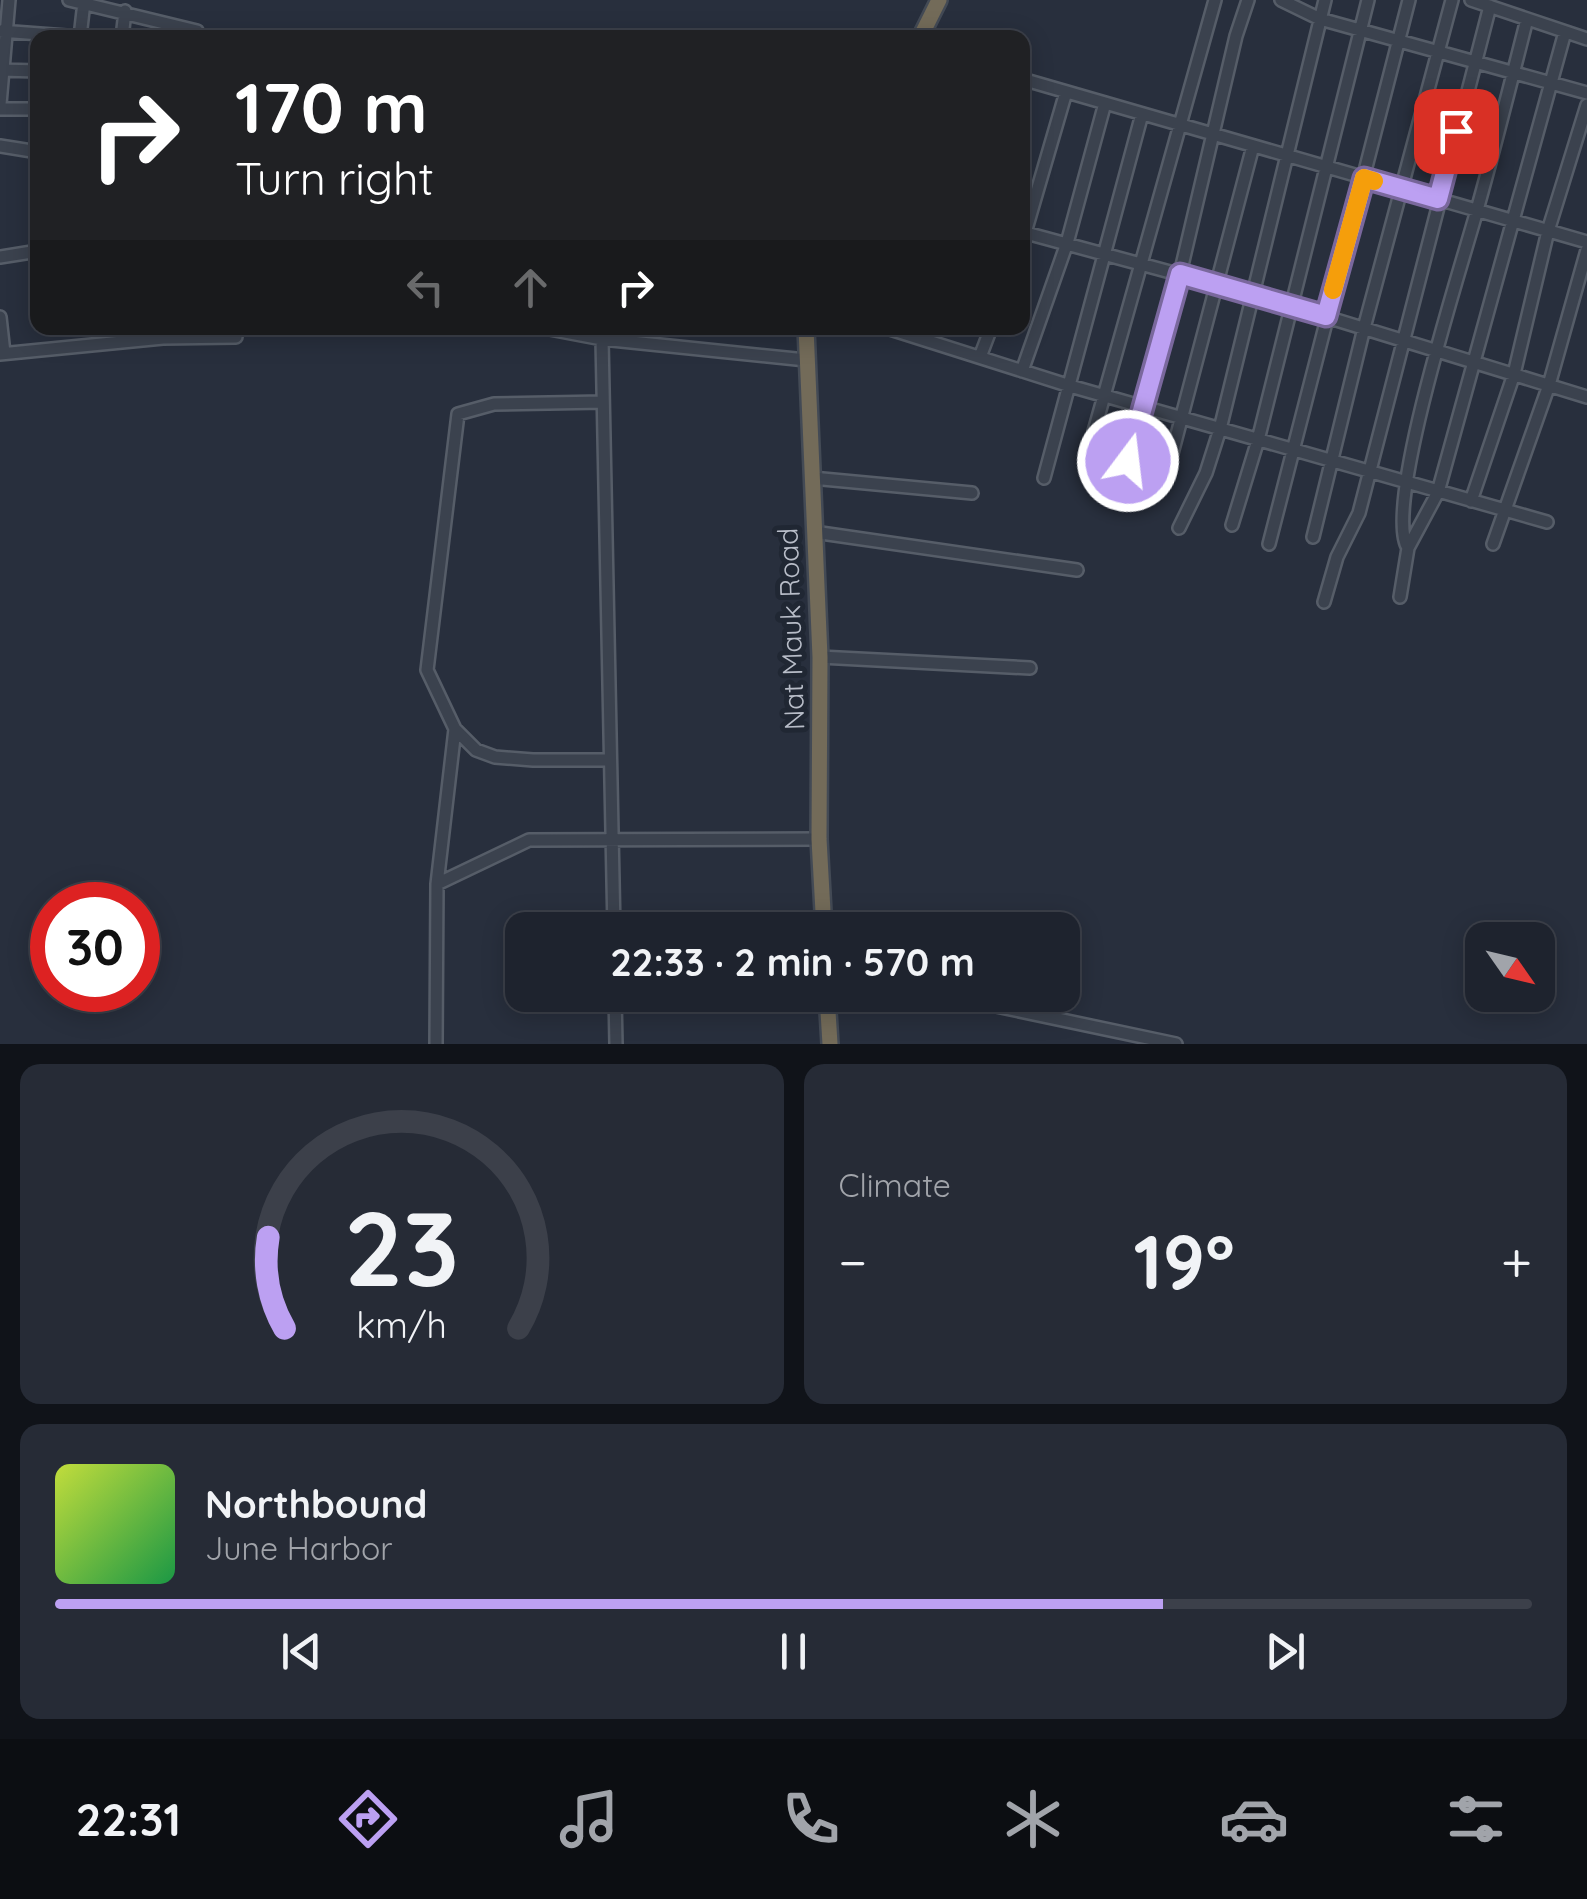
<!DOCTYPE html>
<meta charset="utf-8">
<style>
body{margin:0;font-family:Quicksand,sans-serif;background:#262b36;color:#f1f3f6;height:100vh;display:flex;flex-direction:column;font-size:38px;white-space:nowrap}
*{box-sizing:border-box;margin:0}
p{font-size:32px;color:#a1a4aa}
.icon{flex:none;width:55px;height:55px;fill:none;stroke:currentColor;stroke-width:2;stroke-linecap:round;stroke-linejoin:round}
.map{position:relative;height:1044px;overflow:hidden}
.sheet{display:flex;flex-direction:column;gap:20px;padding:20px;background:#101319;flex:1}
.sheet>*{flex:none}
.hud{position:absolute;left:30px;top:30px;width:1000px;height:305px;border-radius:20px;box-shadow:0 5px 25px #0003,0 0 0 2px #3c404a;background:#202124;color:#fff;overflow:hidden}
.needle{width:65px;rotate:124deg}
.controls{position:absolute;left:1465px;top:922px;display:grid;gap:20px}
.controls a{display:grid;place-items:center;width:90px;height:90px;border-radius:20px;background:#1e232e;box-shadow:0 5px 25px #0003,0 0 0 2px #3c404a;font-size:50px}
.speed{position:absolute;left:30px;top:882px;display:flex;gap:20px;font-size:50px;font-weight:700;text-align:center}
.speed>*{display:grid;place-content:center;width:130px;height:130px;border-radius:50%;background:#1e232e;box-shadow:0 5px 25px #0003,0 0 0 2px #3c404a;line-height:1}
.speed .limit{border:15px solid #d22;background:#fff;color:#111}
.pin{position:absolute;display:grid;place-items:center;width:85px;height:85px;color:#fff;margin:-42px;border-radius:20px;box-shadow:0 5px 15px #0006}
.me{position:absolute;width:110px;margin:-55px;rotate:15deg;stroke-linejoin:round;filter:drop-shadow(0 0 8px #0008)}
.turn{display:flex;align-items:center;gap:35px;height:210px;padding:0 40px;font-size:45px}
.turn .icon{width:130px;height:130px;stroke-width:2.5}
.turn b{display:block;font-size:70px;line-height:85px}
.lanes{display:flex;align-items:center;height:95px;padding:0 40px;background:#0003;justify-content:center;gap:50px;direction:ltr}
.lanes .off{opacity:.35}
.big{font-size:75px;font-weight:800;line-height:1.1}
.sheet .card{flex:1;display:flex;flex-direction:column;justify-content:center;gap:15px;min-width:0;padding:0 35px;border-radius:20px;background:#262b36}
.sheet .dial{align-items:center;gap:0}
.dial svg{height:260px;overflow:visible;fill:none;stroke:#3c404a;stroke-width:7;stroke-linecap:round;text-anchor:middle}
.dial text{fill:#f1f3f6;stroke:none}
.song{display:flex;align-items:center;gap:30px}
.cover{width:120px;height:120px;border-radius:15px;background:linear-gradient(135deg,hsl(70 70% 55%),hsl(140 70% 35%))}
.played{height:10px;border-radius:5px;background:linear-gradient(90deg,#bca0f2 75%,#3c404a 75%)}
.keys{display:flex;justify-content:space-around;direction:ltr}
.heat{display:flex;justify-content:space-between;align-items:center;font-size:55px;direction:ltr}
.sheet .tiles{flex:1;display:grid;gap:20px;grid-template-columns:1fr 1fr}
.card:last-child{grid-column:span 2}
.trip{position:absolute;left:505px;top:912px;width:575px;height:100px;border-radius:20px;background:#1e232e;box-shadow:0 5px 25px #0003,0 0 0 2px #3c404a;font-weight:800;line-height:100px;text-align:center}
.dock{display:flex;height:160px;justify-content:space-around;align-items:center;background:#0c0e12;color:#a1a4aa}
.dock .icon{width:70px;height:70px}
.dock .selected{color:#bca0f2}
.dock b{font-size:45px;color:#f1f3f6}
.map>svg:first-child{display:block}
</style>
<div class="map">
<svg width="1587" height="1044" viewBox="0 0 1587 1044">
<rect width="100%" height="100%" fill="#282f3d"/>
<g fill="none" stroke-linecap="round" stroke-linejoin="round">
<defs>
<path id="minor" d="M69,0L197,31L198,38
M1281,0L1320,19L1587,93
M1471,0L1587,39
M0,31L80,37L84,2
M122,38L125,11
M0,70L38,71
M1022,79L1587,242
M0,104L9,0
M0,109H38
M0,146L38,152
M1026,233L1255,295L1587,397
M1022,243L1066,92
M0,257L38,251
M0,317L4,353
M544,328L602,339L806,360
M887,328L1070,386L1547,522
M602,339L614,930
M0,354L163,338L236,337V328
M980,357L991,328
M1022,371L1067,243L1105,103
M603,402L494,404L458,414L427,670L455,729L476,750L495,757L533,760H610
M1086,460L1215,0
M812,478L972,493
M1044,478L1142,114
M1164,484L1253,146
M1120,488L1180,274L1236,36L1248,0
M1471,501L1514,374L1548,231L1587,105
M1232,525L1258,440L1368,0
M1179,528L1206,473L1220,429L1325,0
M814,532L1077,570
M1313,537L1364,328L1452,0
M1269,544L1409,0
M1493,544L1549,385L1587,250
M1408,548C1382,510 1462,265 1477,210C1495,146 1511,82 1527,19
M1400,597L1408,548L1438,492L1565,32
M1324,602L1337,557L1359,513L1490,6
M820,657L1030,668
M437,884L455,729
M615,995L616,1044
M944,995L1176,1044
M436,1044L437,884L529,840L819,839"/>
<path id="highway" d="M920,38L939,0
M806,328L820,657L819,839L824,930
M827,995L830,1044"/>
</defs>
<use href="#minor" stroke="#565d68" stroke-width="16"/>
<use href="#highway" stroke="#434a55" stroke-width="20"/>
<use href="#minor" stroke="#3b424e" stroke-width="11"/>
<use href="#highway" stroke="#736b59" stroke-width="15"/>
</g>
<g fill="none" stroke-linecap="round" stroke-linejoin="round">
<defs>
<path id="route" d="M1128,461L1180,274L1326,316L1364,178L1438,199L1456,131"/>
</defs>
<use href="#route" stroke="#7a689d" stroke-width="25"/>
<use href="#route" stroke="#bca0f2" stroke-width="18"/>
<path stroke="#f59e0b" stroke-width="18" d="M1333,290L1364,178L1374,181"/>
</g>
<g text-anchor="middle" stroke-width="10" stroke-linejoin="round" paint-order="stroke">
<g font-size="28" fill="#b8bdc8" stroke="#202733">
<text transform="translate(791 629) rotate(-92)" y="10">Nat Mauk Road</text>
</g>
</g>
</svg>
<div class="controls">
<a><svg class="needle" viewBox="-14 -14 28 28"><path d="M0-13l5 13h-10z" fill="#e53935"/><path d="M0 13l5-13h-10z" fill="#a1a4aa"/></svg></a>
</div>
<div class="speed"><div class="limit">30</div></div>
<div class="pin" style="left:1456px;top:131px;background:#d93025"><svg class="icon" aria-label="arrive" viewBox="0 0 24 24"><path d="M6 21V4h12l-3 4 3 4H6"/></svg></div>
<svg class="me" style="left:1128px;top:461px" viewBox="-20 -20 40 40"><circle r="17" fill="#bca0f2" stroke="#fff" stroke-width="3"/><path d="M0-11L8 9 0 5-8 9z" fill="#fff"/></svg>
<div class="trip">22:33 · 2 min · 570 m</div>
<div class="hud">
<div class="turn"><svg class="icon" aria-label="right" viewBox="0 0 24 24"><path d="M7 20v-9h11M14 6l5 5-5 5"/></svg><div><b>170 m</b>Turn right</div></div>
<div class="lanes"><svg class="icon off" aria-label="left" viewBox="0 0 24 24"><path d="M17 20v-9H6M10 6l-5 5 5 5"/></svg><svg class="icon off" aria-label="ahead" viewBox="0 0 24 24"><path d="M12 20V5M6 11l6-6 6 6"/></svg><svg class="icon" aria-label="right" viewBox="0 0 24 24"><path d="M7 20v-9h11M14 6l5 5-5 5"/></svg></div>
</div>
</div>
<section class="sheet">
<div class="tiles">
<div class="card dial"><svg viewBox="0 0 100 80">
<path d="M14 69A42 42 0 1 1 86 69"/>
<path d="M14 69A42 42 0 0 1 9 41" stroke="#bca0f2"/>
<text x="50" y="56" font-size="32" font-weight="700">23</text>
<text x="50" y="72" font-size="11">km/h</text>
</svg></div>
<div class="card"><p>Climate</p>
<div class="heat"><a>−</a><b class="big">19°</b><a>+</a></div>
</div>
<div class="card">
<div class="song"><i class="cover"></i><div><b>Northbound</b><p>June Harbor</p></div></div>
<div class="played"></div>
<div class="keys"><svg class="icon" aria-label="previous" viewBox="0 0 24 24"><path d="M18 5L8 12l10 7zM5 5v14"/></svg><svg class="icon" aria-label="pause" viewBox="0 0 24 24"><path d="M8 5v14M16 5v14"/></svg><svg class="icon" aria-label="next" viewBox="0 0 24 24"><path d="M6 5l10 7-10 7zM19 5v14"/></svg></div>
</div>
</div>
</section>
<nav class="dock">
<b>22:31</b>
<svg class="icon selected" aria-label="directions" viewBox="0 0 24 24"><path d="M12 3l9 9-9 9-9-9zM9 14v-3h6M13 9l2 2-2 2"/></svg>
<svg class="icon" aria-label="music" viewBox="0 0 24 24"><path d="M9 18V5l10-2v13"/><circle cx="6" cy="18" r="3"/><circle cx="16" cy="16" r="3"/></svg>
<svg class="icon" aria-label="phone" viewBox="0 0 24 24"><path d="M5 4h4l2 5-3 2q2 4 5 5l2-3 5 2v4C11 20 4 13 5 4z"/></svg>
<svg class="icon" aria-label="climate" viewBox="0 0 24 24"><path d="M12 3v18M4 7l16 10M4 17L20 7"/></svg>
<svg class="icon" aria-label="car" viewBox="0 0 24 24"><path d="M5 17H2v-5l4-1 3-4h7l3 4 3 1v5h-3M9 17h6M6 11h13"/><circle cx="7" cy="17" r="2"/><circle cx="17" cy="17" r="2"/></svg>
<svg class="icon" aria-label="filters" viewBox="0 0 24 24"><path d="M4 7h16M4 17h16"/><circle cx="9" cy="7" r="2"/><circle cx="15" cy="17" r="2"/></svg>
</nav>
